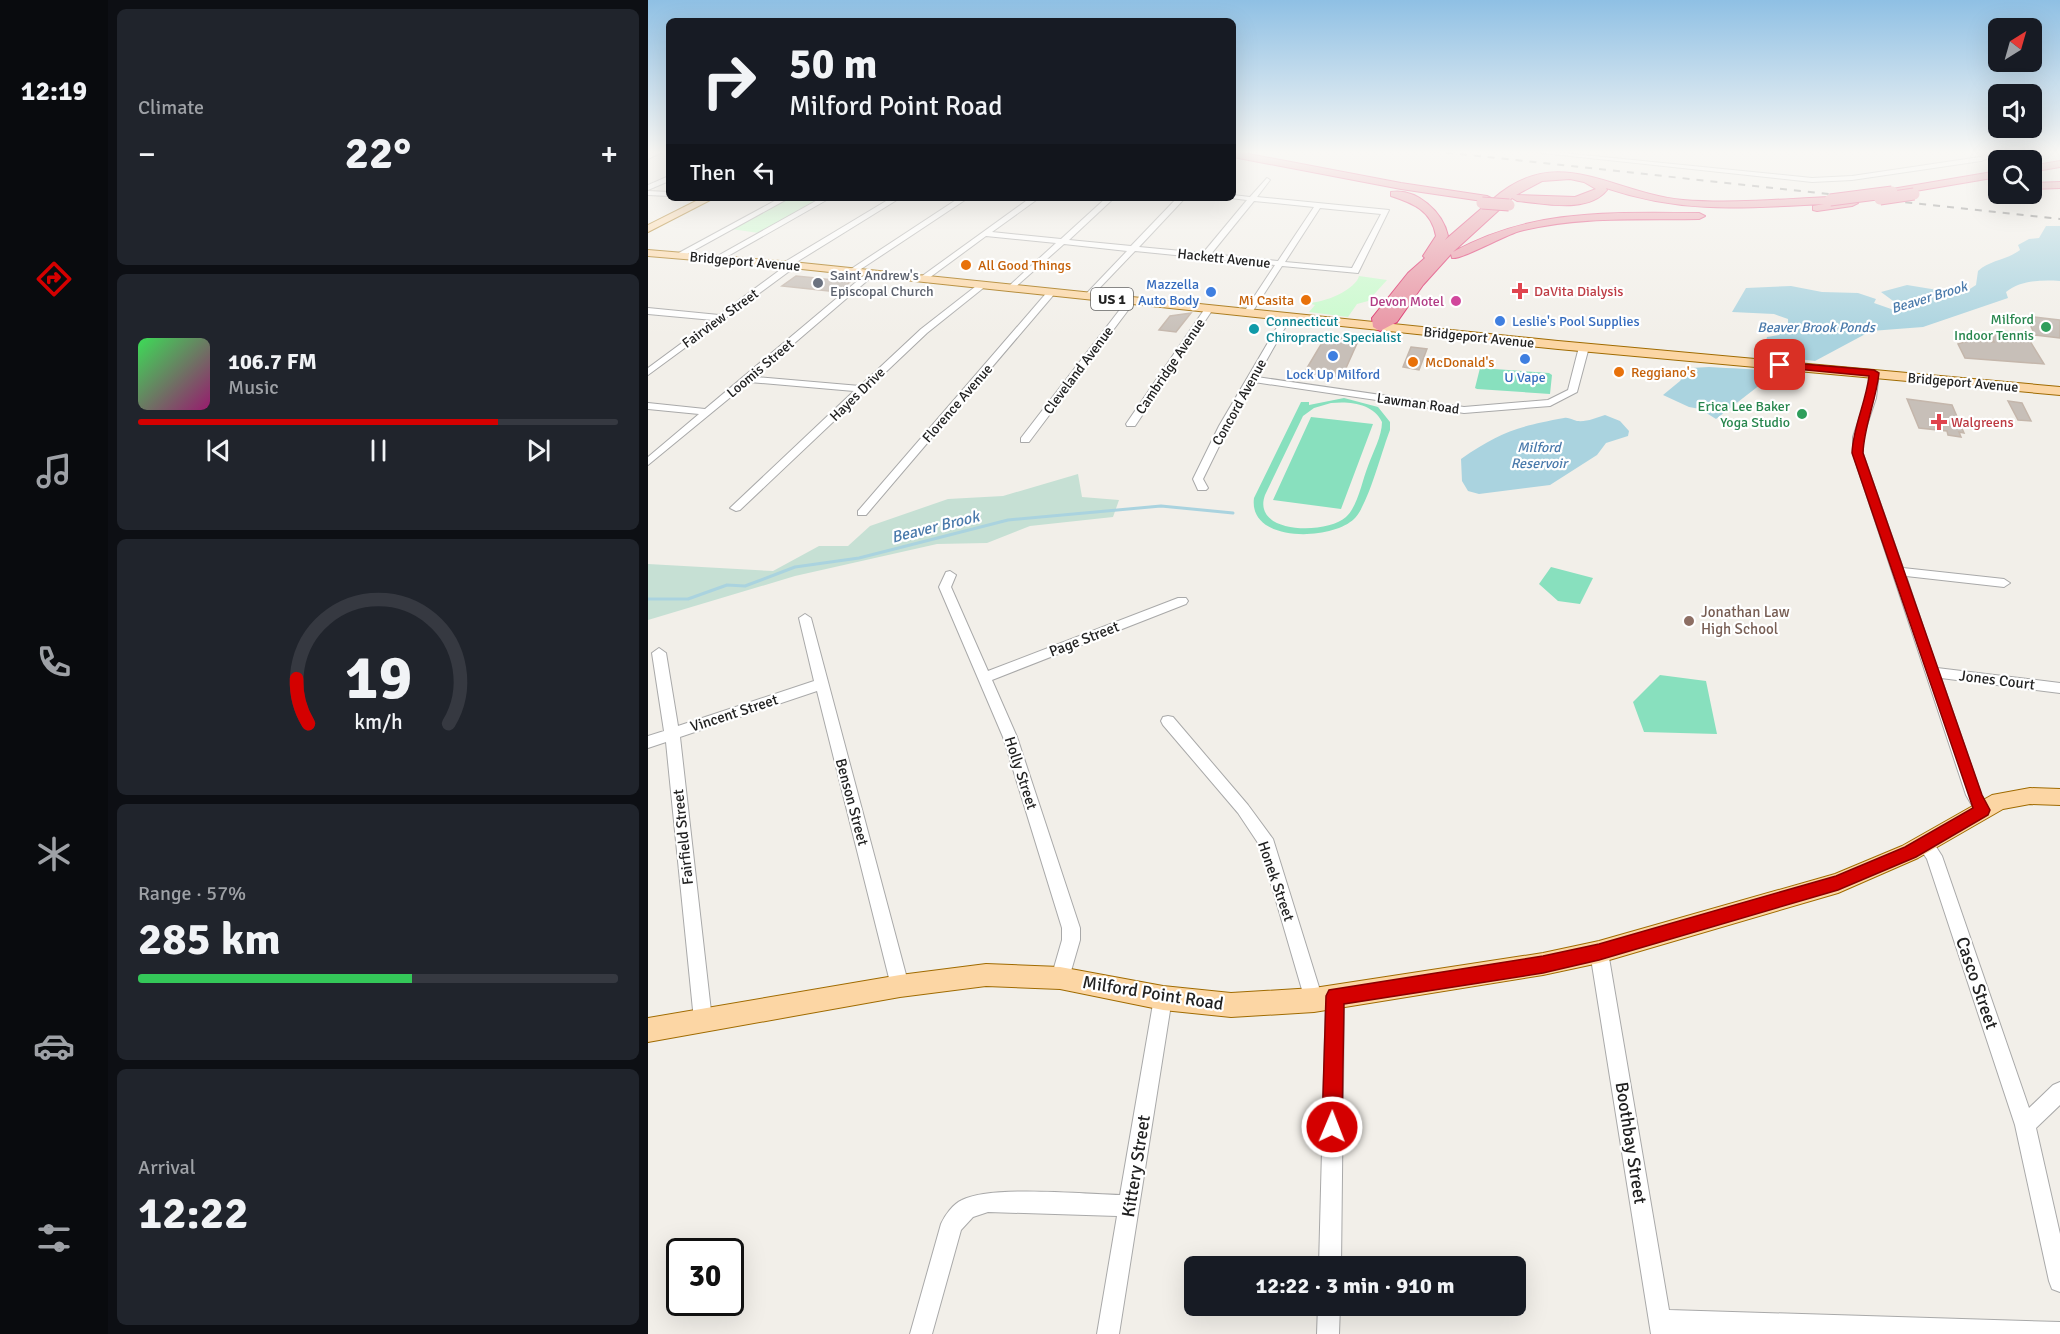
<!DOCTYPE html>
<meta charset="utf-8">
<style>
body{margin:0;font-family:Signika,sans-serif;background:#20242c;color:#f1f3f6;height:100vh;display:flex;flex-direction:column;font-size:22px;white-space:nowrap}
*{box-sizing:border-box;margin:0}
p{font-size:20px;color:#9ea1a6}
.icon{flex:none;width:33px;height:33px;fill:none;stroke:currentColor;stroke-width:2;stroke-linecap:round;stroke-linejoin:round}
.map{position:relative;flex:1;overflow:hidden}
.sheet{display:flex;flex-direction:column;gap:9px;padding:9px;background:#0d0f14;width:540px}
.sheet>*{flex:none}
.top-card{position:absolute;left:18px;top:18px;width:570px;height:183px;border-radius:9px;box-shadow:0 6px 24px #0002;background:#171b24;color:#f1f3f6;overflow:hidden}
.needle{width:39px;rotate:37deg}
.fabs{position:absolute;left:1340px;top:18px;display:grid;gap:12px}
.fabs a{display:grid;place-items:center;width:54px;height:54px;border-radius:9px;background:#171b24;box-shadow:0 6px 24px #0002;font-size:30px}
.speed{position:absolute;left:18px;top:1238px;display:flex;gap:12px;font-size:30px;font-weight:700;text-align:center}
.speed>*{display:grid;place-content:center;width:78px;height:78px;border-radius:50%;background:#171b24;box-shadow:0 6px 24px #0002;line-height:1}
.speed .limit{border:3px solid #111;border-radius:9px;background:#fff;color:#111}
.pin{position:absolute;display:grid;place-items:center;width:51px;height:51px;color:#fff;margin:-26px;border-radius:12px;box-shadow:0 3px 9px #0006}
.me{position:absolute;width:66px;margin:-33px;rotate:1deg;stroke-linejoin:round;filter:drop-shadow(0 0 4px #0008)}
.turn{display:flex;align-items:center;gap:21px;height:126px;padding:0 24px;font-size:27px}
.turn .icon{width:78px;height:78px;stroke-width:2.5}
.turn b{display:block;font-size:42px;line-height:51px}
.then{display:flex;align-items:center;height:57px;padding:0 24px;background:#0003;gap:12px;font-size:22px}
.big{font-size:45px;font-weight:800;line-height:1.1}
.sheet .widget{flex:1;display:flex;flex-direction:column;justify-content:center;gap:9px;min-width:0;padding:0 21px;border-radius:9px;background:#20242c}
.sheet .dial{align-items:center;gap:0}
.dial svg{height:156px;overflow:visible;fill:none;stroke:#363941;stroke-width:7;stroke-linecap:round;text-anchor:middle}
.dial text{fill:#f1f3f6;stroke:none}
.song{display:flex;align-items:center;gap:18px}
.cover{width:72px;height:72px;border-radius:9px;background:linear-gradient(135deg,hsl(130 70% 55%),hsl(320 70% 35%))}
.played{height:6px;border-radius:3px;background:linear-gradient(90deg,#d40000 75%,#363941 75%)}
.keys{display:flex;justify-content:space-around;direction:ltr}
.heat{display:flex;justify-content:space-between;align-items:center;font-size:33px;direction:ltr}
.charge{height:9px;border-radius:4px;background:linear-gradient(90deg,#34c759 57%,#363941 0)}
.trip{position:absolute;left:536px;top:1256px;width:342px;height:60px;border-radius:9px;background:#171b24;box-shadow:0 6px 24px #0002;font-weight:800;line-height:60px;text-align:center}
main{display:flex;flex:1;min-height:0}
.dock{display:flex;flex-direction:column;width:108px;justify-content:space-around;align-items:center;background:#090b0e;color:#9ea1a6}
.dock .icon{width:42px;height:42px}
.dock .active{color:#d40000}
.dock b{font-size:27px;color:#f1f3f6}
.map>svg:first-child{display:block}
</style>
<main>
<nav class="dock">
<b>12:19</b>
<svg class="icon active" aria-label="directions" viewBox="0 0 24 24"><path d="M12 3l9 9-9 9-9-9zM9 14v-3h6M13 9l2 2-2 2"/></svg>
<svg class="icon" aria-label="music" viewBox="0 0 24 24"><path d="M9 18V5l10-2v13"/><circle cx="6" cy="18" r="3"/><circle cx="16" cy="16" r="3"/></svg>
<svg class="icon" aria-label="phone" viewBox="0 0 24 24"><path d="M5 4h4l2 5-3 2q2 4 5 5l2-3 5 2v4C11 20 4 13 5 4z"/></svg>
<svg class="icon" aria-label="climate" viewBox="0 0 24 24"><path d="M12 3v18M4 7l16 10M4 17L20 7"/></svg>
<svg class="icon" aria-label="car" viewBox="0 0 24 24"><path d="M5 17H2v-5l4-1 3-4h7l3 4 3 1v5h-3M9 17h6M6 11h13"/><circle cx="7" cy="17" r="2"/><circle cx="17" cy="17" r="2"/></svg>
<svg class="icon" aria-label="filters" viewBox="0 0 24 24"><path d="M4 7h16M4 17h16"/><circle cx="9" cy="7" r="2"/><circle cx="15" cy="17" r="2"/></svg>
</nav>
<section class="sheet">
<div class="widget"><p>Climate</p>
<div class="heat"><a>−</a><b class="big">22°</b><a>+</a></div>
</div>
<div class="widget">
<div class="song"><i class="cover"></i><div><b>106.7 FM</b><p>Music</p></div></div>
<div class="played"></div>
<div class="keys"><svg class="icon" aria-label="previous" viewBox="0 0 24 24"><path d="M18 5L8 12l10 7zM5 5v14"/></svg><svg class="icon" aria-label="pause" viewBox="0 0 24 24"><path d="M8 5v14M16 5v14"/></svg><svg class="icon" aria-label="next" viewBox="0 0 24 24"><path d="M6 5l10 7-10 7zM19 5v14"/></svg></div>
</div>
<div class="widget dial"><svg viewBox="0 0 100 80">
<path d="M14 69A42 42 0 1 1 86 69"/>
<path d="M14 69A42 42 0 0 1 8 46" stroke="#d40000"/>
<text x="50" y="56" font-size="32" font-weight="700">19</text>
<text x="50" y="72" font-size="11">km/h</text>
</svg></div>
<div class="widget"><p>Range · 57%</p><b class="big">285 km</b><div class="charge"></div></div>
<div class="widget"><p>Arrival</p><b class="big">12:22</b></div>
</section>
<div class="map">
<svg width="1412" height="1334" viewBox="0 0 1412 1334">
<rect width="100%" height="100%" fill="#f2efe9"/>
<path fill="#c6e0d4" d="M430,474L434,497L471,500L465,517L382,526L339,543L289,544L147,576L0,620V564L125,571L171,546H200L222,526L300,499L355,496Z"/>
<path fill="#c8facc" d="M140,198H176L111,233L83,229Z
M711,276L739,280L720,301L709,304L700,317L661,312L667,305L660,303C677,303 708,289 711,276Z"/>
<path fill="#88e0be" fill-rule="evenodd" d="M832,368L901,373L904,375L902,394L829,389L827,388Z
M696,398L730,407L742,422V430C734,450 720,506 706,519C683,541 600,543 606,498L653,402H661V405ZM683,403C701,401 725,403 734,422C734,436 725,452 720,466C714,481 710,506 698,517C678,535 603,534 617,495L655,416L666,408Z
M663,417L725,424L693,509L625,500Z
M903,567L945,578L932,604L910,601L891,584Z
M1012,675L1058,681L1069,734L996,732L985,702Z"/>
<path fill="#aad3df" d="M1398,226H1412V281C1394,280 1373,280 1358,292L1360,298L1275,327L1223,331L1167,361L1114,355L1119,337L1131,335L1140,325V319L1126,314L1084,312L1098,288L1143,286L1174,292L1210,293L1228,299L1226,303L1246,310L1252,306L1233,292L1259,285L1314,294L1328,285L1330,271C1342,260 1359,260 1372,250L1370,245L1381,239L1391,238Z
M1061,367C1083,369 1106,367 1126,374L1068,419L1052,409L1041,407L1015,395L1032,381L1042,368Z
M957,415L972,421L981,431L980,436L958,443L949,455L902,485L831,494L820,491L814,481L813,459C850,433 871,426 916,418C921,417 924,420 929,421C939,422 948,418 957,415Z"/>
<g fill="none" stroke-linecap="round" stroke-linejoin="round">
<path stroke="#aad3df" stroke-width="3" d="M0,599H40L79,585L97,586L147,567L211,558L360,520L513,506L585,513"/>
</g>
<path fill="#c7bfb8" stroke="#c4b6ab" stroke-width="1.5" d="M148,276L168,278L202,282L190,292L134,286Z
M543,313L528,332L511,330L522,316Z
M1378,316L1412,320V338L1387,335Z
M1352,331L1377,333L1396,364L1317,358L1310,344L1323,340L1346,342L1342,335L1354,334Z
M678,336L711,339L694,377L656,373Z
M763,347L779,349L771,370L755,367Z
M1259,399L1304,405L1316,433L1311,432L1313,437L1300,435L1299,431L1271,428Z
M1360,401L1374,403L1383,421L1370,420Z"/>
<g fill="none" stroke-linecap="round" stroke-linejoin="round">
<defs>
<path id="minor" d="M8,151H16L0,159V155Z
M875,151H895L1164,178L1204,176L1332,157L1351,151H1359L1333,161L1204,180L1164,182Z
M21,176V181L0,190V185Z
M619,178L622,180L609,197L741,210L710,273L634,266L603,314L600,315L596,312L627,265L487,251L441,299L438,298V294L479,251L416,244L364,290L360,288L361,286L408,243L338,236L277,281L270,279L382,198H391L344,232L413,239L458,198H466L421,240L483,246L529,198H537L491,247L555,253L599,200L582,198H585V195L602,197ZM606,201L666,207L630,261L563,254ZM672,208L733,214L704,268L637,262Z
M0,191L21,192V196L0,195Z
M132,198H141L34,257L27,255Z
M173,198H182L73,260L66,258Z
M243,198H252L147,263V267L0,375V368L65,320L0,314V308L71,315L136,267L135,263Z
M311,198H320L207,273L200,271Z
M220,272L227,274L107,377L212,386L273,329L332,283L339,285L279,333L92,510L88,511L82,508L206,391L101,382L0,465V457L51,414L0,409V403L57,409Z
M401,290L408,292L218,515H210V511Z
M480,299L487,301L381,442H373V438Z
M558,307L565,309L487,426H479L478,424Z
M639,314L643,317L609,377L816,407L900,400L920,390L931,347L936,344L941,347L929,392L902,406L816,413L606,382L581,426L555,479L560,488L558,490H550L545,479L571,426L635,317Z
M1223,371L1231,373L1228,398L1215,437V454L1255,568L1356,579L1362,583L1356,587L1258,576L1289,668L1412,683V693L1293,678L1333,794L1342,810L1339,814L1334,816L1329,814L1318,795L1205,454V437L1218,398Z
M302,571L308,575L303,587L340,671L530,598H538L540,601L538,604L344,680L369,737L432,928V940L421,978L418,984L412,986L406,984L403,978L414,940V928L355,737L291,587L298,572Z
M157,614L163,618L261,986L258,992L252,994L246,992L243,986L169,691L32,737L64,1020L61,1026L55,1029L49,1026L46,1020L18,742L0,748V736L16,731L4,653L11,648L18,653L30,726L166,681L151,618Z
M520,716L525,717L600,805L625,839L675,1000L672,1006L666,1009L660,1006L657,1000L612,846L590,813L515,725L513,721L515,717Z
M1277,837L1283,839L1294,856L1381,1108L1405,1085L1412,1082V1105L1388,1128L1412,1234V1292L1404,1289L1401,1281L1367,1125L1279,859L1269,844L1271,839Z
M951,944L957,946L960,952L1021,1310L1412,1322V1334H1003L942,952L945,946Z
M687,987L693,990L696,996L693,1266H671L678,996L681,990Z
M515,989L521,992L524,998L471,1334H449L469,1216L340,1212L325,1217L313,1230L284,1334H262L293,1224C297,1215 305,1204 314,1200C343,1185 436,1194 472,1195L506,998L509,992Z
M670,1305H692L691,1334H669Z"/>
<path id="major" d="M54,198H66L0,232V225Z
M0,250L144,262L910,341L1412,387V395L910,349L144,268L0,256Z
M1382,788L1412,789V805L1382,804L1355,809L1270,858L1190,893L951,963L895,975L666,1012L583,1017L515,1010L412,989L338,986L252,997L0,1042V1018L252,975L338,964L412,967L515,986L583,993L666,988L895,953L951,941L1187,874L1254,846L1344,795Z"/>
<path id="highway" d="M585,151L753,183L839,196L845,199C910,142 963,193 1035,200C1084,204 1133,199 1182,197L1186,198V202L1204,200L1210,203L1204,206L1169,211L1165,210V206L1176,204C1096,208 1035,214 958,188L959,190C940,214 896,203 869,201L864,198L805,252C885,208 962,213 1051,213L1057,216L1051,219C991,220 930,216 872,231C857,235 813,260 804,258L803,254L775,285L749,322L732,331L725,327L724,318L760,273L777,258L775,256L788,236C784,211 765,203 743,196V192C769,188 795,212 800,236L797,240L841,202L753,189L585,157ZM922,179L936,182L948,189L927,197L868,195L894,181Z
M1412,161V167L1383,172V166Z
M1350,171V177L1244,195L1239,192L1244,189Z
M1412,182V188L1383,189V183Z"/>
</defs>
<use href="#minor" stroke="#a9a9a9" stroke-width="2"/>
<use href="#major" stroke="#a06b00" stroke-width="2"/>
<use href="#highway" stroke="#dc2a67" stroke-width="2"/>
<use href="#minor" fill="#fff" fill-rule="evenodd"/>
<use href="#major" fill="#fcd6a4" fill-rule="evenodd"/>
<use href="#highway" fill="#e892a2" fill-rule="evenodd"/>
<path stroke="#707070" stroke-width="2" stroke-dasharray="7 7" stroke-linecap="butt" d="M784,151L1412,219"/>
<defs>
<path id="highway-bridge" d="M1232,199L1266,194
M1182,200L1244,192
M834,203L861,205"/>
</defs>
<use href="#highway-bridge" stroke="#dc2a67" stroke-width="13" stroke-linecap="butt"/>
<use href="#highway-bridge" stroke="#e892a2" stroke-width="11"/>
</g>
<linearGradient id="sky" x2="0" y2="1"><stop stop-color="#8fc0e4"/><stop offset="0.45" stop-color="#f9f8f5"/><stop offset="1" stop-color="#f9f8f5" stop-opacity="0"/></linearGradient>
<rect width="1412" height="338" fill="url(#sky)"/>
<path fill="#d40000" stroke="#8a0000" stroke-width="1.5" d="M1132,362L1226,370L1231,373C1228,401 1216,426 1215,453L1334,795L1342,810L1340,815L1268,857L1190,890L951,960L895,973L696,1004L694,1127L692,1134L684,1137L677,1134L674,1127L678,996L681,990L895,956L951,944L1188,876L1257,847L1325,808L1204,453C1205,427 1218,402 1221,376L1128,367L1127,365Z"/>
<g fill="#e8710a" stroke="#fff" stroke-width="2">
<circle cx="318" cy="265" r="6"/>
<circle cx="658" cy="300" r="6"/>
<circle cx="765" cy="362" r="6"/>
<circle cx="971" cy="372" r="6"/>
</g>
<circle fill="#6b7280" stroke="#fff" stroke-width="2" cx="170" cy="283" r="6"/>
<g fill="#e0444e" stroke="#fff" stroke-width="2">
<path d="M869 282h6v6h6v6h-6v6h-6v-6h-6v-6h6z"/>
<path d="M1288 413h6v6h6v6h-6v6h-6v-6h-6v-6h6z"/>
</g>
<g fill="#3f7fe0" stroke="#fff" stroke-width="2">
<circle cx="563" cy="292" r="6"/>
<circle cx="852" cy="321" r="6"/>
<circle cx="685" cy="356" r="6"/>
<circle cx="877" cy="359" r="6"/>
</g>
<circle fill="#d1479c" stroke="#fff" stroke-width="2" cx="808" cy="301" r="6"/>
<g fill="#2e9e5b" stroke="#fff" stroke-width="2">
<circle cx="1398" cy="327" r="6"/>
<circle cx="1154" cy="414" r="6"/>
</g>
<circle fill="#0f9aa8" stroke="#fff" stroke-width="2" cx="606" cy="329" r="6"/>
<circle fill="#8d6e63" stroke="#fff" stroke-width="2" cx="1041" cy="621" r="6"/>
<g text-anchor="middle" stroke-width="4.5" stroke-linejoin="round" paint-order="stroke">
<g font-size="14" fill="#222" stroke="#fff">
<text transform="translate(576 258) rotate(6)" y="5">Hackett Avenue</text>
<text transform="translate(97 261) rotate(5)" y="5">Bridgeport Avenue</text>
<text transform="translate(72 318) rotate(-36)" y="5">Fairview Street</text>
<text transform="translate(831 337) rotate(6)" y="5">Bridgeport Avenue</text>
<text transform="translate(522 366) rotate(-56)" y="5">Cambridge Avenue</text>
<text transform="translate(112 368) rotate(-40)" y="5">Loomis Street</text>
<text transform="translate(430 370) rotate(-53)" y="5">Cleveland Avenue</text>
<text transform="translate(1315 382) rotate(5)" y="5">Bridgeport Avenue</text>
<text transform="translate(209 394) rotate(-44)" y="5">Hayes Drive</text>
<text transform="translate(591 402) rotate(-61)" y="5">Concord Avenue</text>
<text transform="translate(309 403) rotate(-49)" y="5">Florence Avenue</text>
<text transform="translate(770 403) rotate(8)" y="5">Lawman Road</text>
</g>
<g font-size="14" fill="#c56008" stroke="#fff" text-anchor="start">
<text x="330" y="270">All Good Things</text>
<text x="646" y="305" text-anchor="end">Mi Casita</text>
<text x="777" y="367">McDonald's</text>
<text x="983" y="377">Reggiano's</text>
</g>
<g font-size="14" fill="#5b616d" stroke="#fff" text-anchor="start">
<text x="182" y="280">Saint Andrew's<tspan x="182" dy="16">Episcopal Church</tspan></text>
</g>
<g font-size="14" fill="#366cbe" stroke="#fff">
<text x="551" y="289" text-anchor="end">Mazzella<tspan x="551" dy="16">Auto Body</tspan></text>
<text x="864" y="326" text-anchor="start">Leslie's Pool Supplies</text>
<text x="685" y="379">Lock Up Milford</text>
<text x="877" y="382">U Vape</text>
</g>
<g font-size="14" fill="#be3a42" stroke="#fff" text-anchor="start">
<text x="886" y="296">DaVita Dialysis</text>
<text x="1303" y="427">Walgreens</text>
</g>
<g font-size="14" font-style="italic" fill="#4a7aab" stroke="#fff">
<text transform="translate(1281 297) rotate(-17)" y="5">Beaver Brook</text>
<text x="1168" y="332">Beaver Brook Ponds</text>
<text x="891" y="452">Milford<tspan x="891" dy="16">Reservoir</tspan></text>
</g>
<rect fill="#fff" stroke="#646464" stroke-width="1.5" x="443" y="288" width="42" height="22" rx="4.5"/>
<g font-size="14" font-weight="bold" fill="#222">
<text x="464" y="304">US 1</text>
</g>
<g font-size="14" fill="#b23c85" stroke="#fff" text-anchor="end">
<text x="796" y="306">Devon Motel</text>
</g>
<g font-size="14" fill="#27864d" stroke="#fff" text-anchor="end">
<text x="1386" y="324">Milford<tspan x="1386" dy="16">Indoor Tennis</tspan></text>
<text x="1142" y="411">Erica Lee Baker<tspan x="1142" dy="16">Yoga Studio</tspan></text>
</g>
<g font-size="14" fill="#0d838f" stroke="#fff" text-anchor="start">
<text x="618" y="326">Connecticut<tspan x="618" dy="16">Chiropractic Specialist</tspan></text>
</g>
<g font-size="15" fill="#785e54" stroke="#fff" text-anchor="start">
<text x="1053" y="617">Jonathan Law<tspan x="1053" dy="17">High School</tspan></text>
</g>
<g font-size="15" fill="#222" stroke="#fff">
<text transform="translate(436 639) rotate(-21)" y="5">Page Street</text>
<text transform="translate(1349 680) rotate(7)" y="5">Jones Court</text>
<text transform="translate(86 713) rotate(-18)" y="5">Vincent Street</text>
<text transform="translate(373 773) rotate(72)" y="5">Holly Street</text>
<text transform="translate(204 802) rotate(75)" y="5">Benson Street</text>
<text transform="translate(35 837) rotate(-96)" y="5">Fairfield Street</text>
<text transform="translate(628 881) rotate(71)" y="5">Honek Street</text>
</g>
<g font-size="16" font-style="italic" fill="#4a7aab" stroke="#fff">
<text transform="translate(287 526) rotate(-14)" y="6">Beaver Brook</text>
</g>
<g font-size="18" fill="#222" stroke="#fff">
<text transform="translate(1329 983) rotate(71)" y="6">Casco Street</text>
<text transform="translate(505 993) rotate(9)" y="6">Milford Point Road</text>
<text transform="translate(983 1143) rotate(81)" y="6">Boothbay Street</text>
<text transform="translate(488 1166) rotate(-81)" y="6">Kittery Street</text>
</g>
</g>
</svg>
<div class="fabs">
<a><svg class="needle" viewBox="-14 -14 28 28"><path d="M0-13l5 13h-10z" fill="#e53935"/><path d="M0 13l5-13h-10z" fill="#9ea1a6"/></svg></a>
<a><svg class="icon" aria-label="sound" viewBox="0 0 24 24"><path d="M4 9h4l5-4v14l-5-4H4zM17 9q2 3 0 6"/></svg></a>
<a><svg class="icon" aria-label="search" viewBox="0 0 24 24"><circle cx="10" cy="10" r="6"/><path d="M15 15l6 6"/></svg></a>
</div>
<div class="speed"><div class="limit">30</div></div>
<div class="pin" style="left:1132px;top:365px;background:#d93025"><svg class="icon" aria-label="arrive" viewBox="0 0 24 24"><path d="M6 21V4h12l-3 4 3 4H6"/></svg></div>
<svg class="me" style="left:684px;top:1127px" viewBox="-20 -20 40 40"><circle r="17" fill="#d40000" stroke="#fff" stroke-width="3"/><path d="M0-11L8 9 0 5-8 9z" fill="#fff"/></svg>
<div class="trip">12:22 · 3 min · 910 m</div>
<div class="top-card">
<div class="turn"><svg class="icon" aria-label="right" viewBox="0 0 24 24"><path d="M7 20v-9h11M14 6l5 5-5 5"/></svg><div><b>50 m</b>Milford Point Road</div></div>
<div class="then">Then<svg class="icon" aria-label="left" viewBox="0 0 24 24"><path d="M17 20v-9H6M10 6l-5 5 5 5"/></svg></div>
</div>
</div>
</main>
